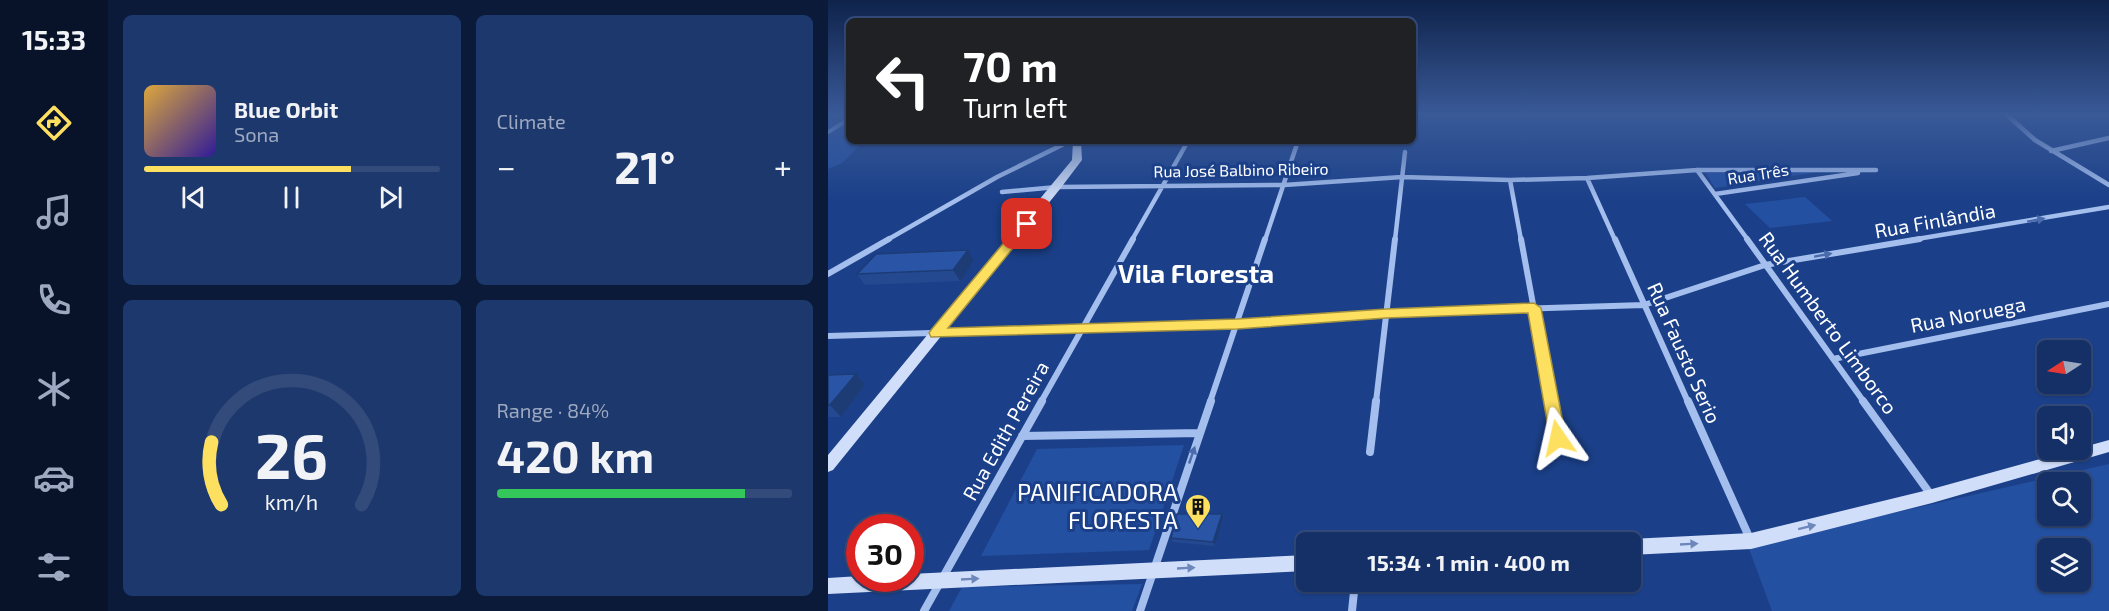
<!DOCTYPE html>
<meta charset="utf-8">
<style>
body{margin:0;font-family:"Exo 2",sans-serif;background:#1d386d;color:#f1f3f6;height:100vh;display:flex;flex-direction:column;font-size:22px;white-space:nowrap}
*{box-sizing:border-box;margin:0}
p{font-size:20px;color:#9da9c0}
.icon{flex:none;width:33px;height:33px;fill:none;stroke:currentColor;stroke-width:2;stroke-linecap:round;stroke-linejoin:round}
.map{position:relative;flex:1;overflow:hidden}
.drawer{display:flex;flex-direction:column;gap:15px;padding:15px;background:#0b1a39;width:720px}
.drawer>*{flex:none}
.banner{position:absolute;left:18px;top:18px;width:570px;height:126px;border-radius:9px;box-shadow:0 2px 4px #0004,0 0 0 2px #334b7b;background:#202124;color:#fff;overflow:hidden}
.needle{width:39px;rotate:258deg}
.tools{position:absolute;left:1209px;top:340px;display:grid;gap:12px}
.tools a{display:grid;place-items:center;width:54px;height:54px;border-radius:9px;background:#143067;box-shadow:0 2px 4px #0004,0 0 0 2px #334b7b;font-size:30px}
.speed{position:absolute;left:18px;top:514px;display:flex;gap:12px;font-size:30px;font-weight:700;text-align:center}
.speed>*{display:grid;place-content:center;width:78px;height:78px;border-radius:50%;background:#143067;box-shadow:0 2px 4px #0004,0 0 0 2px #334b7b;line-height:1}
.speed .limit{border:9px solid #d22;background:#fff;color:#111}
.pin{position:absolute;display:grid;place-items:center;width:51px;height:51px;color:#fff;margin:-26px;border-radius:12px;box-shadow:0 3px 9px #0006}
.me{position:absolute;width:66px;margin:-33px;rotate:349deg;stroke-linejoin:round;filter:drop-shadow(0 0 4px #0008)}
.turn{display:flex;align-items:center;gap:21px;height:126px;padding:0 18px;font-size:27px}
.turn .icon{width:78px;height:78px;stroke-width:2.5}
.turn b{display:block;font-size:42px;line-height:51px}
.big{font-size:45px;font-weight:700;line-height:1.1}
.drawer .card{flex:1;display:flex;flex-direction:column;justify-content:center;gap:9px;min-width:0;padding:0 21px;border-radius:9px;background:#1d386d}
.drawer .dial{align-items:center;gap:0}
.dial svg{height:156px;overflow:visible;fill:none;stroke:#334b7b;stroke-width:7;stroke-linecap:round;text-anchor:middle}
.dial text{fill:#f1f3f6;stroke:none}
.song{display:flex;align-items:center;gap:18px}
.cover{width:72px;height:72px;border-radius:9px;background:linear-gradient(135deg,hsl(40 70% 55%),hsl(250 70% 35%))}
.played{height:6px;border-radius:3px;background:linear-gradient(90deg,#fee061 70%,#334b7b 70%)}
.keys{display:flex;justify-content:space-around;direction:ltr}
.heat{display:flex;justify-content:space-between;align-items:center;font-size:33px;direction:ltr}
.charge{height:9px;border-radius:4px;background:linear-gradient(90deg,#34c759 84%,#334b7b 0)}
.drawer .tiles{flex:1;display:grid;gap:15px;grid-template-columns:repeat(2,1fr)}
.trip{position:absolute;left:468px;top:532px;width:345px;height:60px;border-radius:9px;background:#143067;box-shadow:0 2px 4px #0004,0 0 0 2px #334b7b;font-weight:700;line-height:60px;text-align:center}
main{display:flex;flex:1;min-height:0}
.tabs{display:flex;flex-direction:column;width:108px;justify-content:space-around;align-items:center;background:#081329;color:#9da9c0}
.tabs .icon{width:42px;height:42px}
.tabs .selected{color:#fee061}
.tabs b{font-size:27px;color:#f1f3f6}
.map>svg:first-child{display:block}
</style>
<main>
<nav class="tabs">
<b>15:33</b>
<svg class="icon selected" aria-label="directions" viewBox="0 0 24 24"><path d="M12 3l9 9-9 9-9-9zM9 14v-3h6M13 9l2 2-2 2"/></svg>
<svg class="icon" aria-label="music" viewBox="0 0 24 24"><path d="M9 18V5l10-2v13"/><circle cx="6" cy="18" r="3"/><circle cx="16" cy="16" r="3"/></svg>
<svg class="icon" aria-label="phone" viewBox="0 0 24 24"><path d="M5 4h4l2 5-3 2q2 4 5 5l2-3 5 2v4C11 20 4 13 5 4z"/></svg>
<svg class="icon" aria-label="climate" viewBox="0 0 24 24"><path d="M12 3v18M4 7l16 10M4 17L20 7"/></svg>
<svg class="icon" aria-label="car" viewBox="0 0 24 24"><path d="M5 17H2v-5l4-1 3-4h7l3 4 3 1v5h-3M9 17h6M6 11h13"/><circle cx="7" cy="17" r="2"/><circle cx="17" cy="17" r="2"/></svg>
<svg class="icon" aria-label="filters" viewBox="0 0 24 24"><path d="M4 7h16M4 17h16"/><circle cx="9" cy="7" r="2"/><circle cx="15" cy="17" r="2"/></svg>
</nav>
<section class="drawer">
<div class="tiles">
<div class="card">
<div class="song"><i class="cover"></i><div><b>Blue Orbit</b><p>Sona</p></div></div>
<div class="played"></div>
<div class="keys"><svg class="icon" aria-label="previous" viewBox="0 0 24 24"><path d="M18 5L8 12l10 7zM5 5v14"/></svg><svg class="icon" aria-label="pause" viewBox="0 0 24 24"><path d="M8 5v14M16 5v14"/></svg><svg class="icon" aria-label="next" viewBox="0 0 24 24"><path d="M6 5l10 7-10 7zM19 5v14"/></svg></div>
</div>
<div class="card"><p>Climate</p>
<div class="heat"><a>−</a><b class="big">21°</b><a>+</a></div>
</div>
<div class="card dial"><svg viewBox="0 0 100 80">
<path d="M14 69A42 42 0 1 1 86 69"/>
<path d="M14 69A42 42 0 0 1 9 37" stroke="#fee061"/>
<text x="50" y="56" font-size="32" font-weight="700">26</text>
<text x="50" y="72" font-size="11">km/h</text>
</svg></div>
<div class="card"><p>Range · 84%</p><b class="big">420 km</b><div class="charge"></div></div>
</div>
</section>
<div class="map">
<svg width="1281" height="611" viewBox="0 0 1281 611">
<rect width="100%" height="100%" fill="#1b4089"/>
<path fill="#2450a2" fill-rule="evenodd" d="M0,115H21V141H36L14,163L0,169Z
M991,172L887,188L878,173Z
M977,197L1004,221L942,228L917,204Z
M356,445L321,550L153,556L209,449Z
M1281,464V611H944L920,546ZM1220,483H1252V516H1220ZM1220,549H1252V582H1220Z
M314,584L304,611H121L134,587Z"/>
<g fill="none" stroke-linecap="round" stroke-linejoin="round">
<path stroke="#97b7ef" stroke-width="4" d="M0,132L21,119"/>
<path stroke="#a4beed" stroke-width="4.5" d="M1179,115L1207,140L1281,185
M1223,151L1281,138
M869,170L920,240
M759,178L787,240
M682,180L693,240
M174,192L229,187L456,185L574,177L682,180L759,178L869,170H1048
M887,194L1030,173
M59,240L169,177L242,141
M304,240L360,141
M437,240L470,141
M567,240L577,152
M1083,240L1281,207"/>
<path stroke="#a4beed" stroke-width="6" d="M693,239L723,402
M787,239L860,402
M919,239L1036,402
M0,274L61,239
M0,336L409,324L559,313L816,305L937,265L1092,239
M1005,359L1281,304
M213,402L305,239
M382,402L437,239
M548,402L567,239"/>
<path stroke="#a4beed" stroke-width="8" d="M723,401L730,438
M860,401L922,539
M1035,401L1103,495
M194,436L372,433
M542,452L548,401
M96,611L214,401
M312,611L383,401
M524,611L527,582"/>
<path fill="#d1def9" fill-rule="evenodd" d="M245,141H253L254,160L232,189L5,470L0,472V455L244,160Z
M1281,440V452L1104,503L923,549L802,555V543H795L802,539L923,533L1104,489L1245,450H1252V448Z
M478,555V571L0,594V578L32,576V579H82V574Z"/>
</g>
<path fill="#244990" d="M140,250L146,261L132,281L37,285L29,274Z
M0,375L37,385L13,417H0Z
M394,514L395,518L387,546L345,542L343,538Z"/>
<path fill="#1d3c75" d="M140,250L146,261L132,281L125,270Z
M28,374L37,385L13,417L2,405Z
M394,514L395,518L387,546L385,542Z"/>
<path fill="#2a55a7" stroke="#1d3c75" stroke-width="1.5" d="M140,250L125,270L29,274L48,254Z
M28,374L2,405H0V375Z
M349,514H394L385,542L343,538Z"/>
<defs><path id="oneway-solid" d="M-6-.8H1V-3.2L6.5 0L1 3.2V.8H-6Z" transform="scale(1.5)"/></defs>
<g fill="#4b6cac">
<use href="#oneway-solid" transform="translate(1208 220) rotate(-10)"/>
<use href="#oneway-solid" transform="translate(995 255) rotate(-10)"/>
<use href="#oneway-solid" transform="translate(364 455) rotate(-71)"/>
</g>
<g fill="#6d87bb">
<use href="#oneway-solid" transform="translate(979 527) rotate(-14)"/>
<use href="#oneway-solid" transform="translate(861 544) rotate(-3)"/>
<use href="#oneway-solid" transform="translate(358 568) rotate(-3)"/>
<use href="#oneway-solid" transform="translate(142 579) rotate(-3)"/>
</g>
<linearGradient id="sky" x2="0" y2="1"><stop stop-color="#0f234b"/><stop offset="0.57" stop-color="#395997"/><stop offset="1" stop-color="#395997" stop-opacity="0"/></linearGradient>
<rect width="1281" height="200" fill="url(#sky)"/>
<path fill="#fee061" stroke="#a5923f" stroke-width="1.5" d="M199,220L205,224L203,226L120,328L409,319L558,309L706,303L713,308L738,438L736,443L730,445L724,443L722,438L700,313L558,318L409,329L103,337L101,333L103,330L194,221Z"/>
<defs>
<symbol id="building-pin" viewBox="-11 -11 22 30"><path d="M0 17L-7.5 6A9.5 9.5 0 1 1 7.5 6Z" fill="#fee061" stroke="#1b4089"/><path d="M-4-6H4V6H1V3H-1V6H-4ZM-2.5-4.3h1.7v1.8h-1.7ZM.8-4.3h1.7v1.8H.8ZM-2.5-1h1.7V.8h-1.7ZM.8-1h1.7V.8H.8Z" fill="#111"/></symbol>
</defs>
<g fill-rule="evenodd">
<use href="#building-pin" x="355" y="492" width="30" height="40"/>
</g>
<g text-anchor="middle" stroke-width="6" stroke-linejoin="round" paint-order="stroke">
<g font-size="16" fill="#fff" stroke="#1b4089">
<text transform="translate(413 170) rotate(-1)" y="6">Rua José Balbino Ribeiro</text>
<text transform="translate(930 174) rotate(-9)" y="6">Rua Três</text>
</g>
<g font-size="20" fill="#fff" stroke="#1b4089">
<text transform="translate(1107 221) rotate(-10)" y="7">Rua Finlândia</text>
<text transform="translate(1140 315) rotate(-11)" y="7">Rua Noruega</text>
<text transform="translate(1000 323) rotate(54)" y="7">Rua Humberto Limborco</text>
<text transform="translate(856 353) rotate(66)" y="7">Rua Fausto Serio</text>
<text transform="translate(178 431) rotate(-61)" y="7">Rua Edith Pereira</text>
</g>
<g font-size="24" fill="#fff" stroke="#1b4089" text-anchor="end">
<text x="350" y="501">PANIFICADORA<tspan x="350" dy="28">FLORESTA</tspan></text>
</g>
<g font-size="26" font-weight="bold" fill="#fff" stroke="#1b4089">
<text x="368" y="283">Vila Floresta</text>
</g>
</g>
</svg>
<div class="tools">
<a><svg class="needle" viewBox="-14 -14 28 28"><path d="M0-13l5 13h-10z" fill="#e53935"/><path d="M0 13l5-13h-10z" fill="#9da9c0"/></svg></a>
<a><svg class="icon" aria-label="sound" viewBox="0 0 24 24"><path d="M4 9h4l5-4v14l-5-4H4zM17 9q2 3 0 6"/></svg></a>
<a><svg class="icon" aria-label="search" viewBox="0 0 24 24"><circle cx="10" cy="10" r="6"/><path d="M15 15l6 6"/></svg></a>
<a><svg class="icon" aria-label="layers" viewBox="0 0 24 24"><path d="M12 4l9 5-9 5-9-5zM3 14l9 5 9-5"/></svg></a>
</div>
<div class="speed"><div class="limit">30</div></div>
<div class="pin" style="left:199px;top:224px;background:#d93025"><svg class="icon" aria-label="arrive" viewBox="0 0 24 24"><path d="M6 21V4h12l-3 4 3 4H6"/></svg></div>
<svg class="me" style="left:730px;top:438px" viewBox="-20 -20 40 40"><path d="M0-17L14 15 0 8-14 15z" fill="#fee061" stroke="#fff" stroke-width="4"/></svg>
<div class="trip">15:34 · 1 min · 400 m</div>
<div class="banner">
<div class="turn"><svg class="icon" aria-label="left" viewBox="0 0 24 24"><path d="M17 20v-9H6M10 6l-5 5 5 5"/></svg><div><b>70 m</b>Turn left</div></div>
</div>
</div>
</main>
